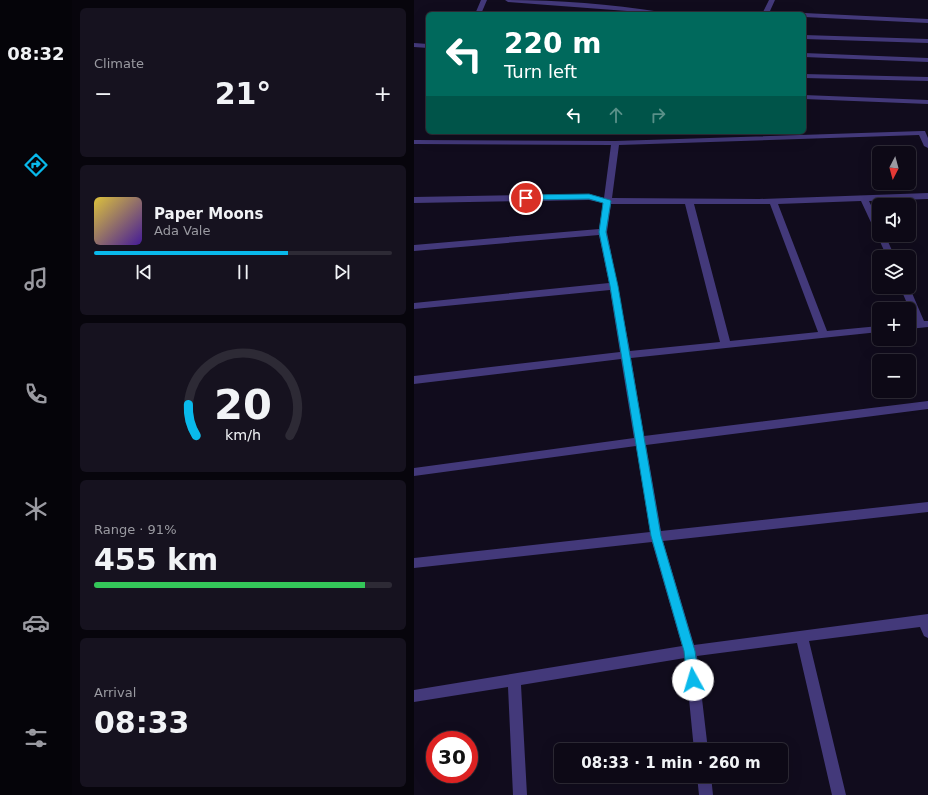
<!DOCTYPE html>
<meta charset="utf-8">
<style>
body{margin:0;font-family:"DejaVu Sans",sans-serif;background:#16121f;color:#f1f3f6;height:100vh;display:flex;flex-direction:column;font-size:15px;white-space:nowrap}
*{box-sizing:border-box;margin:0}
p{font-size:13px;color:#9a9aa1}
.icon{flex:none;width:22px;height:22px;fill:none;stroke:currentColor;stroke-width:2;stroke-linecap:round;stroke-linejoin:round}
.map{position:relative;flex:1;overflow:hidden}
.sheet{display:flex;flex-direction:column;gap:8px;padding:8px;background:#07050c;width:342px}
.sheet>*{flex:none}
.top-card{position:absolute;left:12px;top:12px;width:380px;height:122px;border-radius:6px;box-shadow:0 4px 16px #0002,0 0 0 1px #2d2a35;background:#00695c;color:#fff;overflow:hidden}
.needle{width:26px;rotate:186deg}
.tools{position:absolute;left:458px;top:146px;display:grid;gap:8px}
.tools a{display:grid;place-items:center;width:44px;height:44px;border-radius:6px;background:#0d0916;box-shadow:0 4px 16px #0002,0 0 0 1px #2d2a35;font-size:20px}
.speed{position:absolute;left:12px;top:731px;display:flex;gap:8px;font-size:20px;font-weight:700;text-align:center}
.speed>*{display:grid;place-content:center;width:52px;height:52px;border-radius:50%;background:#0d0916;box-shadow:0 4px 16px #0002,0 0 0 1px #2d2a35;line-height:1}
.speed .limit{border:6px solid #d22;background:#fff;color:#111}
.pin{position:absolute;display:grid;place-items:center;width:34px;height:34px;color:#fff;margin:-17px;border:2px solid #fff;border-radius:50%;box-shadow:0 1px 4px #0007}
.me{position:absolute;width:44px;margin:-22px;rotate:354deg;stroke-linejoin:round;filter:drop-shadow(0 0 3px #0008)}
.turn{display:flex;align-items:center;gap:14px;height:84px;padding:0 12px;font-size:18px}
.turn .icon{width:52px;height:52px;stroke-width:2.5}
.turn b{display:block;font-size:28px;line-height:34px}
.lanes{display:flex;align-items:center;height:38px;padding:0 12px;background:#0003;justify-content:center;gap:20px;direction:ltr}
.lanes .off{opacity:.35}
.big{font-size:30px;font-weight:800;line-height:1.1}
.sheet .tile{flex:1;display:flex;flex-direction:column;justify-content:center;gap:6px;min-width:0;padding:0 14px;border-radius:6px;background:#16121f}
.sheet .dial{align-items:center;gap:0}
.dial svg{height:104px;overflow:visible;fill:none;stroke:#2d2a35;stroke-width:7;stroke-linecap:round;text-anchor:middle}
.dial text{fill:#f1f3f6;stroke:none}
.song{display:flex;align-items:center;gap:12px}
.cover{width:48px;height:48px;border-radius:6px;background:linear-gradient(135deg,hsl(50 70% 55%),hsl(260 70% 35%))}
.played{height:4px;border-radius:2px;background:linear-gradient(90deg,#09b9eb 65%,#2d2a35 65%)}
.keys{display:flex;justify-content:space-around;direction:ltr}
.heat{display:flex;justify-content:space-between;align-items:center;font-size:22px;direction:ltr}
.charge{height:6px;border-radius:3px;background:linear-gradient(90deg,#34c759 91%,#2d2a35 0)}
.trip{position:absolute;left:140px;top:743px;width:234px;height:40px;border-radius:6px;background:#0d0916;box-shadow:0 4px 16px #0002,0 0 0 1px #2d2a35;font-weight:800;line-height:40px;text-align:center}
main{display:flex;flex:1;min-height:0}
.tab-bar{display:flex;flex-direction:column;width:72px;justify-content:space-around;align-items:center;background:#050409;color:#9a9aa1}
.tab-bar .icon{width:28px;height:28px}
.tab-bar .current{color:#09b9eb}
.tab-bar b{font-size:18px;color:#f1f3f6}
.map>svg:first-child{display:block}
</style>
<main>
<nav class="tab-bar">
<b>08:32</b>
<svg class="icon current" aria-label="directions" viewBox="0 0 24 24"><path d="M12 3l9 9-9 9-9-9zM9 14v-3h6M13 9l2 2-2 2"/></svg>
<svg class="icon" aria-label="music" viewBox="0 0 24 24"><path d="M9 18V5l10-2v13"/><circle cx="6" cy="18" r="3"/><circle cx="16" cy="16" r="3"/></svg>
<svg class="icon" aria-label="phone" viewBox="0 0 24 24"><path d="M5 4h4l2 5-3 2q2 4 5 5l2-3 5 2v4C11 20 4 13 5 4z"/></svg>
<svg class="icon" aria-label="climate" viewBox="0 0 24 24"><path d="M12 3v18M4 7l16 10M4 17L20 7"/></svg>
<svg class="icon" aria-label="car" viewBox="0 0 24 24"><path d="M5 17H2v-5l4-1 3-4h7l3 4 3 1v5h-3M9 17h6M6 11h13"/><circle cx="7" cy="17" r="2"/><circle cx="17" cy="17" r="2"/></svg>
<svg class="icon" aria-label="filters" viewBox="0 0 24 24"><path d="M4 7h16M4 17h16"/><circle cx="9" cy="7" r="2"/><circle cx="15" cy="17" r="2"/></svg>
</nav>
<section class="sheet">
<div class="tile"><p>Climate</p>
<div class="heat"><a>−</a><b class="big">21°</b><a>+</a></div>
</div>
<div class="tile">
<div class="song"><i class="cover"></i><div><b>Paper Moons</b><p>Ada Vale</p></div></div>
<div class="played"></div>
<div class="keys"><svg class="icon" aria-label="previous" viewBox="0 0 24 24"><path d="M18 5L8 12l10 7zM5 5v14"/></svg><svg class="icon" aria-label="pause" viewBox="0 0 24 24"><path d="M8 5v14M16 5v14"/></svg><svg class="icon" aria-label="next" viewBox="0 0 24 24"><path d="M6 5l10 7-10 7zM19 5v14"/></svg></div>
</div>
<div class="tile dial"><svg viewBox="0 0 100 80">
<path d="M14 69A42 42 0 1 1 86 69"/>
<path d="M14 69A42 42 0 0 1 8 45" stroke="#09b9eb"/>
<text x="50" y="56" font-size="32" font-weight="700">20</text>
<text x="50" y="72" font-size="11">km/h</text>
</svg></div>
<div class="tile"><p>Range · 91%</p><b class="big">455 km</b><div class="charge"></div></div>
<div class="tile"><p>Arrival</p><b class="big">08:33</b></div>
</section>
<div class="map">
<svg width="514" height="795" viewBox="0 0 514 795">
<rect width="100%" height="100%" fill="#110c1d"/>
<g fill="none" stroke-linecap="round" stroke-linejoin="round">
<path fill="#43397a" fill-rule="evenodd" d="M67,0H73L67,14H61Z
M91,0C143,0 195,4 247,12L250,14H234L213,11L94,2Z
M355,0H361L356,11L375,12L378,14H348Z
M390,13L514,19V23L390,17V14H387Z
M390,35L514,39V43L390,39Z
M0,43L14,44V48L0,47Z
M390,53L514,58V62L390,57Z
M390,74L514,77V81L390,78Z
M390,95L514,100V104L390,99Z
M508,131H511L514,138V148L510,146L505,135L205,145L198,198L345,199L514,193V199L455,201L465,222V235H471L481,257H473L463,235L464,233L461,231L447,201L364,204L413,331L465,326V332L217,358L230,436L514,401V409L232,445L247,531L514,502V512L249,541L280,645L514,614V638L510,636L506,627L395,641L432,795H418L383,643L283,656L294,750H280L271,658L107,685L113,795H99L94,687L0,702V690L268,646L238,542L0,568V558L236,532L222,446L0,476V468L220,438L207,359L0,384V376L206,352L196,290L0,309V303L195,283L185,235L0,251V245L185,229L189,203L175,200L0,203V197L175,194L190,198L197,145L0,144V140L201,141ZM197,204H271L306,342L216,351L193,232ZM280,204H356L404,332L316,341Z
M495,286L510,321H514V327L495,329V323L501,322L486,287Z
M283,776H297L299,795H285Z"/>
</g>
<path fill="#09b9eb" stroke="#067899" d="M175,194L196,200L197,201L192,232L204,286L247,536L281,651L285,680L283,683L279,685L275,683L273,680L270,651L237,536L196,286L185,232L189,203L175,199L112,200L108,198L112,195Z"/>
</svg>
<div class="tools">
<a><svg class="needle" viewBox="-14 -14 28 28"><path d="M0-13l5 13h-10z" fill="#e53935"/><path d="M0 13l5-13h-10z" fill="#9a9aa1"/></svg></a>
<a><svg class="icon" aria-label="sound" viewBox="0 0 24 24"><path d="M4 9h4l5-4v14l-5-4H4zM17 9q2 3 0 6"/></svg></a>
<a><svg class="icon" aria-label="layers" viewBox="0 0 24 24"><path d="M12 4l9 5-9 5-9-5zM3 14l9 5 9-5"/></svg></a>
<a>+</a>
<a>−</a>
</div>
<div class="speed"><div class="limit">30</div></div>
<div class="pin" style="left:112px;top:198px;background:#d93025"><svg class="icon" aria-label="arrive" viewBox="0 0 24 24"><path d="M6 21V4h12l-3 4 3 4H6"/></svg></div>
<svg class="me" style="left:279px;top:680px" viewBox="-20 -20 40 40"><circle r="19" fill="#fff"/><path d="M0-13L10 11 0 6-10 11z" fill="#09b9eb"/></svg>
<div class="trip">08:33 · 1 min · 260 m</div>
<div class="top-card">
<div class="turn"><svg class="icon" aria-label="left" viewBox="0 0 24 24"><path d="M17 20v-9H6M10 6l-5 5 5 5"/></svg><div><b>220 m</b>Turn left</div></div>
<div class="lanes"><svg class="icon" aria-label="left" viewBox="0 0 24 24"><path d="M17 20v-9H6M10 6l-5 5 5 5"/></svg><svg class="icon off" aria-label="ahead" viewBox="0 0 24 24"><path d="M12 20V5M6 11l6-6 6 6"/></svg><svg class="icon off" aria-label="right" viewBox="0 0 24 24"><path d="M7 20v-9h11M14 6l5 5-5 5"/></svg></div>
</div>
</div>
</main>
